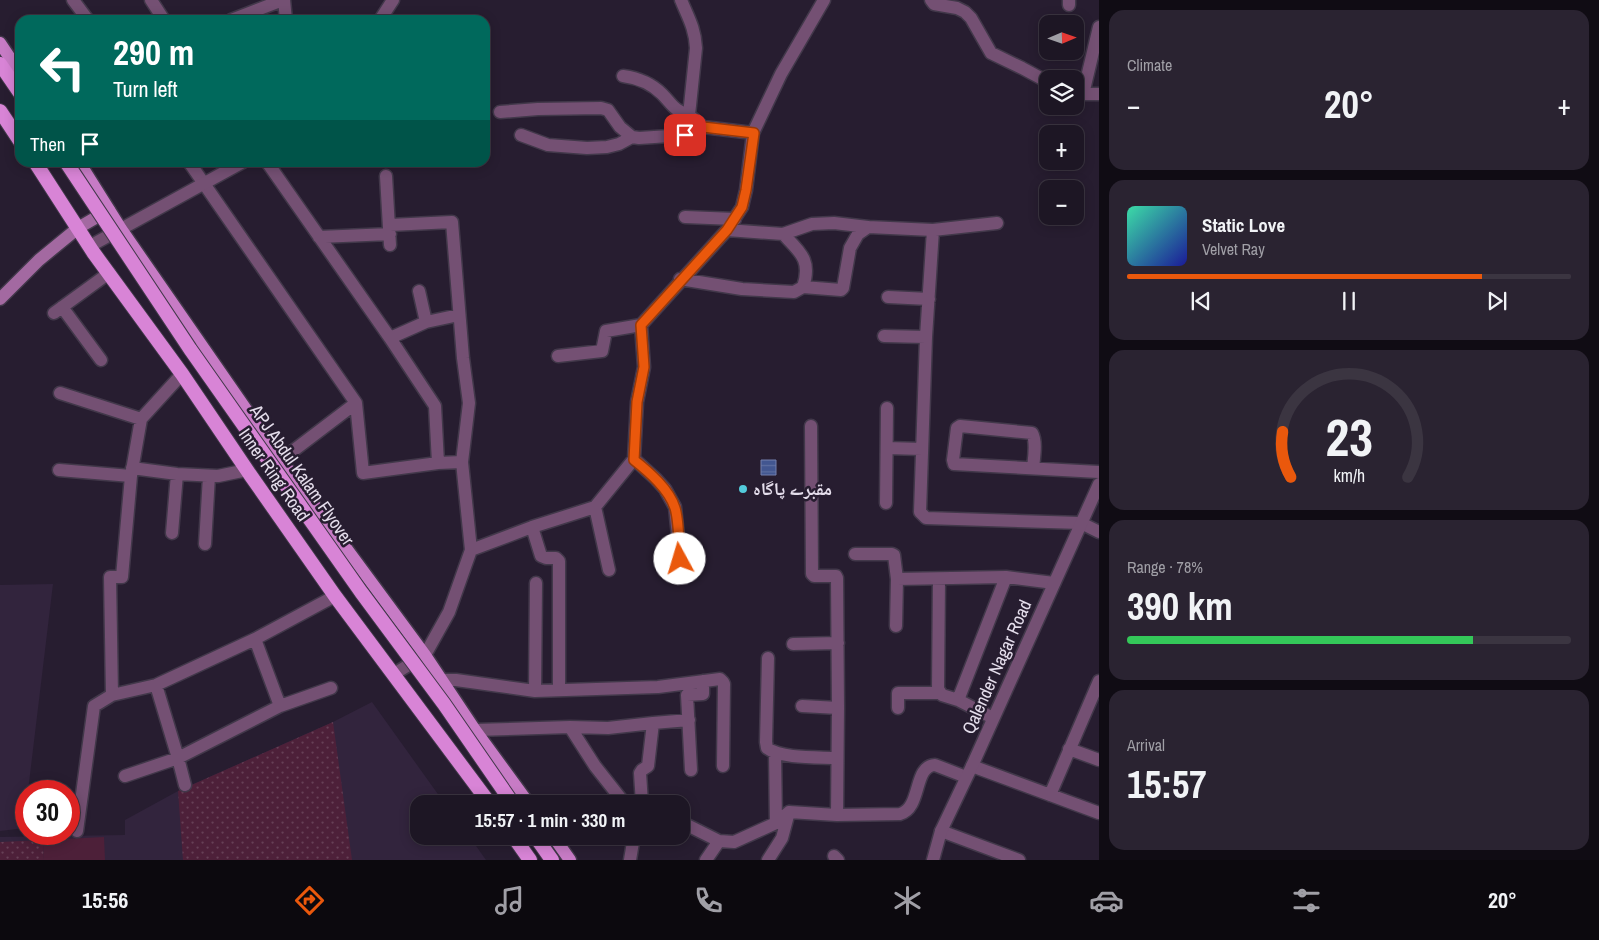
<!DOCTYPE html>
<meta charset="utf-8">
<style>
body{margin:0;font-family:"Archivo Narrow","Noto Naskh Arabic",sans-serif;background:#2a2331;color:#f1f3f6;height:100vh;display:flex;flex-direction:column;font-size:19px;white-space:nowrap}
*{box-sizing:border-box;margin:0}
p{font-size:16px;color:#a09fa6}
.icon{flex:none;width:28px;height:28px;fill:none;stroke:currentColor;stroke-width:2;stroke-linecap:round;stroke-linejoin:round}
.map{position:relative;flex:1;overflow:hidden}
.details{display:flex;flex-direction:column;gap:10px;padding:10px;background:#100c14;width:500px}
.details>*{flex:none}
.hud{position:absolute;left:15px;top:15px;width:475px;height:152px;border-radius:15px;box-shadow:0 2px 12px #0003,0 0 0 1px #3b3541;background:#00695c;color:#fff;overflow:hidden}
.needle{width:32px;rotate:88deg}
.tools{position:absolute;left:1039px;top:15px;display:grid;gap:10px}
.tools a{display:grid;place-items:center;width:45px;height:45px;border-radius:10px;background:#1d1624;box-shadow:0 2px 12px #0003,0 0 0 1px #3b3541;font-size:25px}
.speed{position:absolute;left:15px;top:780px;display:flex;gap:10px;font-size:25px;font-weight:700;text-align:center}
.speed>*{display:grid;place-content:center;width:65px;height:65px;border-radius:50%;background:#1d1624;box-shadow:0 2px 12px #0003,0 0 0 1px #3b3541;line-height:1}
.speed .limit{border:8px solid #d22;background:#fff;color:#111}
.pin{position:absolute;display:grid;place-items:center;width:42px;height:42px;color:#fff;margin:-21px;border-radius:10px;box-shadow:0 2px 8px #0006}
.me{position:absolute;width:55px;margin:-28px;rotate:354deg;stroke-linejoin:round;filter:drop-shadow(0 0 4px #0008)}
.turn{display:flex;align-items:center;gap:18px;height:105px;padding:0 15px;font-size:22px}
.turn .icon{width:65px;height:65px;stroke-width:2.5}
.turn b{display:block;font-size:35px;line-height:42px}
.then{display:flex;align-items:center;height:48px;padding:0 15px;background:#0003;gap:10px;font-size:19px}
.big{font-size:38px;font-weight:700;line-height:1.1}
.details .widget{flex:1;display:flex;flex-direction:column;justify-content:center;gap:8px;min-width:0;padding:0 18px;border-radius:15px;background:#2a2331}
.details .dial{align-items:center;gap:0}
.dial svg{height:130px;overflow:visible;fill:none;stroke:#3b3541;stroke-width:7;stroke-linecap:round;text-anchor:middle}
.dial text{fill:#f1f3f6;stroke:none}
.song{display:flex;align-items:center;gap:15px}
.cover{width:60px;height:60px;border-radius:8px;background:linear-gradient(135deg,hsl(160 70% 55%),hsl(240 70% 35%))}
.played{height:5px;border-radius:2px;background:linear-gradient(90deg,#ea580c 80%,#3b3541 80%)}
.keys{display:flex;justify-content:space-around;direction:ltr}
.heat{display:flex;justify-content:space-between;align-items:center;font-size:28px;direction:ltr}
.charge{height:8px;border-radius:4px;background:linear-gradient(90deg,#34c759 78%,#3b3541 0)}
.trip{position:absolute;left:410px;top:795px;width:280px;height:50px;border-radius:15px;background:#1d1624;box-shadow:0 2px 12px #0003,0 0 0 1px #3b3541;font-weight:700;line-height:50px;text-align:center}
.menu{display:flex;height:80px;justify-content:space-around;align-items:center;background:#0c090e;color:#a09fa6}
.menu .icon{width:35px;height:35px}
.menu .selected{color:#ea580c}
.menu b{font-size:22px;color:#f1f3f6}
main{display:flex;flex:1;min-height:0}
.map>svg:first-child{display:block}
</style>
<main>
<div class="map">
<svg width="1099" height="860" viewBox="0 0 1099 860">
<defs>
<pattern id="grass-dots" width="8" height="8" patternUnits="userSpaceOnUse" patternTransform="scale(1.25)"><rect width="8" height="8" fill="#4d2039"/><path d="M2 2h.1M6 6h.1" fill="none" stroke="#664056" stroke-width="1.8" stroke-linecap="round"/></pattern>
<pattern id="water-rules" width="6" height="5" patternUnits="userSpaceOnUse" patternTransform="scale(1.25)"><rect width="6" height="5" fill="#425690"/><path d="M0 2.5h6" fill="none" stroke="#5d6ea0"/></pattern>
</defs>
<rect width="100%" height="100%" fill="#271d30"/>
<path fill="#32243d" d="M53,584L28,791H26L25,828L0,831V585Z
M372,702L445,804H419V836H469L486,860H0V837L125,835V820L178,791L333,722Z"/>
<path fill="url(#grass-dots)" d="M333,722L352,860H183L178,791Z
M43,840L44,860H0V842Z"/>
<path fill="#4d2039" d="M104,837L105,860H44L43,840Z"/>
<path fill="url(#water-rules)" stroke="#737fac" d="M761,460H776V475H761Z"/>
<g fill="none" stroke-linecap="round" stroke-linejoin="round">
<defs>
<path id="minor" d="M73,0L88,20
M151,0L164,20
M284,0L286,20
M681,0C688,17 695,28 696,48L689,115L703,127L753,133
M931,0L934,4L957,8L965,12L971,18L991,53L1022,68L1048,82
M1069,5V0
M231,20L283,0
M623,76C638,78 651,83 662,94C672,104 674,111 689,115
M1075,92L1083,94H1099
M1083,94L1099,27
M500,112L538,109L601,108L608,110L620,127L632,137L639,138L685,135L703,127
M521,135L548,145L587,148L607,147L619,144L632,137
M189,162L356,403L363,473L438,463L462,462L469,403L463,358L452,222L390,225
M267,162L390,338L435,406L438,463
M386,176L390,245
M685,217L735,219
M727,230L783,234L812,224L834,223L868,227L933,230L926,337L920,512L926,518L1081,523L1099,532
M933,230L997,223
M319,237L390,234
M680,279L742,289L794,292L803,287C812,260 800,252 783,234
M803,287L841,290L843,288L850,248L858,234L868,227
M888,297L929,299
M62,307L101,360
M54,313L109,273
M426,322L459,315
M884,336L926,337
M390,338L426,322L419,291
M558,356L602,351L606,331L641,325
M60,393L141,419
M811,426L812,574L814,576H836L837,578L838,708L837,815L900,814C922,808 913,766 935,765L966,777
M887,448L922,449
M634,459L656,479L665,489L675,507L682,576
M281,460L356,403
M462,462L471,550
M132,468L177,474L218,476L247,470
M1033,468C1034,457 1037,442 1032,433L960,426L957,428L953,460L954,464L1099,472
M59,470L131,476
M886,503L887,408
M595,507L609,570
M532,527L541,556L546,558H556L559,561V690
M172,533L177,474
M205,544L209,476
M855,554H892L894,555L897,579L896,626
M897,579L1006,577L1054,583
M939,580L938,689L942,695L958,700
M255,639L280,706L331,688
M793,644L838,643
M768,658L766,742L767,748C781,759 819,757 837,758
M394,674L425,655L449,612L471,550L532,527L595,507L634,459L637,402L644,367L641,325L727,230L742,207L746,190L753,133L781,74L824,0
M441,680H456L535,691L658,687L720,679L723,682L724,684L723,766
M156,685L178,758L185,785
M535,691L536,583
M112,695L110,577H122L131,476L141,419L182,374
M802,706L838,708
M898,708V693H940
M993,718L958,700L1006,577
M570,727L595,766L625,804
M475,730L570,727L608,728L653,723
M1069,749L1099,760
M775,753L776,823
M972,766L1099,813
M691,770L687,695L703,694V681
M125,776L178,758L280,706
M1050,795L1099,681
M642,804L640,773L642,770L648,766L653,723L689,720
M681,822L719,841
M77,831L94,706L112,695L156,685L255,639L335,596
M941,831L1019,860
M834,856L838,860
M630,860L634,836
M706,860L719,841L734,842L776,823L789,812L837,815
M768,860L782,838L789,812"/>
<path id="tertiary" d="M380,20L393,0
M90,246L243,162
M933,860L941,831L972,766L1099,484"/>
<path id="secondary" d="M0,299L39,260L78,228L109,210"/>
<path id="primary" d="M0,43L20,73
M79,162L121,229L281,460L425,655L475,730L529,804
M553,836L570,860"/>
<path id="trunk" d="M0,64L20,93
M0,111L20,141
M35,162L93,252L182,374L251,476L335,596L490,804
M513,836L530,860
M535,836L552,860"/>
</defs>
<use href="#minor" stroke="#42384a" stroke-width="15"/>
<use href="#tertiary" stroke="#42384a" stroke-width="15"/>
<use href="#secondary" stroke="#42384a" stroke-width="15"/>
<use href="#primary" stroke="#42384a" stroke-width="15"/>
<use href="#trunk" stroke="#42384a" stroke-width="16"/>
<use href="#minor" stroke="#745073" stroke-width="12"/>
<use href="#tertiary" stroke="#745073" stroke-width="12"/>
<use href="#secondary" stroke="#a369a1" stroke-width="12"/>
<use href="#primary" stroke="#c77bc5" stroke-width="12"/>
<use href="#trunk" stroke="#d884d6" stroke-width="14"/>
<defs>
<path id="trunk-bridge" d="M66,162L190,349L361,592L444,704L513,804"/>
</defs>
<use href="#trunk-bridge" stroke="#42384a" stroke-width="16" stroke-linecap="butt"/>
<use href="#trunk-bridge" stroke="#d884d6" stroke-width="14"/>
</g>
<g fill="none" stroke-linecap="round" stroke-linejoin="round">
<defs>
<path id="route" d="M680,559C679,545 679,521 675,508C669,489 649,472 634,460L637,402L644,367L641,325L727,230L742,207L746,190L754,133L703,127L685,135"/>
</defs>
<use href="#route" stroke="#983908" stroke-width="12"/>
<use href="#route" stroke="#ea580c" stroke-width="9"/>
</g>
<circle fill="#53cbdb" stroke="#271d30" stroke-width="2" cx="743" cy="489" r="5"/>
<g text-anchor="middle" stroke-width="5" stroke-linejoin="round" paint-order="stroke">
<g font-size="18" fill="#e5deec" stroke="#271d30">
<text transform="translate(274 475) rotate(55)" y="6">Inner Ring Road</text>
<text transform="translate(302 475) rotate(55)" y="6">APJ Abdul Kalam Flyover</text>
<text transform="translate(997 667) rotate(-66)" y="6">Qalender Nagar Road</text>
</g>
<g font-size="18" font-weight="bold" fill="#e5deec" stroke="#271d30" text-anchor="start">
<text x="753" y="495">مقبرے پاگاہ</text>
</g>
</g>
</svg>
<div class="tools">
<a><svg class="needle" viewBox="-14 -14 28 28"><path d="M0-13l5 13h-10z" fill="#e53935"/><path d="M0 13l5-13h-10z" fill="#a09fa6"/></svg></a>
<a><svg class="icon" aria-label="layers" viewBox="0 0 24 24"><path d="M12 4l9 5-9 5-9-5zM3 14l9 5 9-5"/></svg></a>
<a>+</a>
<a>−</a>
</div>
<div class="speed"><div class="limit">30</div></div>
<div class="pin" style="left:685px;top:135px;background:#d93025"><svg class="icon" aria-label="arrive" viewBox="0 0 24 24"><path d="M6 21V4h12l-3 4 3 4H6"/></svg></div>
<svg class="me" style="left:680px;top:559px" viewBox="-20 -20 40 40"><circle r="19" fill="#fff"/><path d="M0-13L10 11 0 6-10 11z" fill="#ea580c"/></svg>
<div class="trip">15:57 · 1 min · 330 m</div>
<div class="hud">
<div class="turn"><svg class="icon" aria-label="left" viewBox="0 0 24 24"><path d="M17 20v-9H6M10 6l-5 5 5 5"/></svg><div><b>290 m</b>Turn left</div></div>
<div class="then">Then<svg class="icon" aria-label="arrive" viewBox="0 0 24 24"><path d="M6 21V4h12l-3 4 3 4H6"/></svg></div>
</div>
</div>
<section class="details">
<div class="widget"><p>Climate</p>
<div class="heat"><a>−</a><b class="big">20°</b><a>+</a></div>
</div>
<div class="widget">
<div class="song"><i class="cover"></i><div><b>Static Love</b><p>Velvet Ray</p></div></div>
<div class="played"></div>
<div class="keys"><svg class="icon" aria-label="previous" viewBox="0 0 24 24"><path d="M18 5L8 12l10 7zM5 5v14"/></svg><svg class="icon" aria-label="pause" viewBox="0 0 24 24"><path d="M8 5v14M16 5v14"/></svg><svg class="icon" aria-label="next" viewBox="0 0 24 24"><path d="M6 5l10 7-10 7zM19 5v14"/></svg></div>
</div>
<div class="widget dial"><svg viewBox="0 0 100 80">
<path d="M14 69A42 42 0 1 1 86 69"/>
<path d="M14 69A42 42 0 0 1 9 41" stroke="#ea580c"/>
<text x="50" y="56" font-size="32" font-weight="700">23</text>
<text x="50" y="72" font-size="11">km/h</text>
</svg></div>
<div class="widget"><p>Range · 78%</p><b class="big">390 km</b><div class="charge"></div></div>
<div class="widget"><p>Arrival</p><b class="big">15:57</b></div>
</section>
</main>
<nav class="menu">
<b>15:56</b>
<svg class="icon selected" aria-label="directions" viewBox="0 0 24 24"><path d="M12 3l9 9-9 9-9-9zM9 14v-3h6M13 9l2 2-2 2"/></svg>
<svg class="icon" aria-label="music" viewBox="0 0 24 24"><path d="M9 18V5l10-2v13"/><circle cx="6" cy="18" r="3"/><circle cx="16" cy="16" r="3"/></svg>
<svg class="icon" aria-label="phone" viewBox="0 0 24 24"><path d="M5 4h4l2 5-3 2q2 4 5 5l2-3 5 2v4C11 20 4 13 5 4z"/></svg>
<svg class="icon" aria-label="climate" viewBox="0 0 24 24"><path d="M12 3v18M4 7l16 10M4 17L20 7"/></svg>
<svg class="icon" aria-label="car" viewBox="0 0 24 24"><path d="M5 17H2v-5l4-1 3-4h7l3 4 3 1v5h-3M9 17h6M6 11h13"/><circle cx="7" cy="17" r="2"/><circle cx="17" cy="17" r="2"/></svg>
<svg class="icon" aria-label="filters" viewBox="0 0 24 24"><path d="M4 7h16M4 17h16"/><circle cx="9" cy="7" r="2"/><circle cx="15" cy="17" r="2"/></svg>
<b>20°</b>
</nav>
